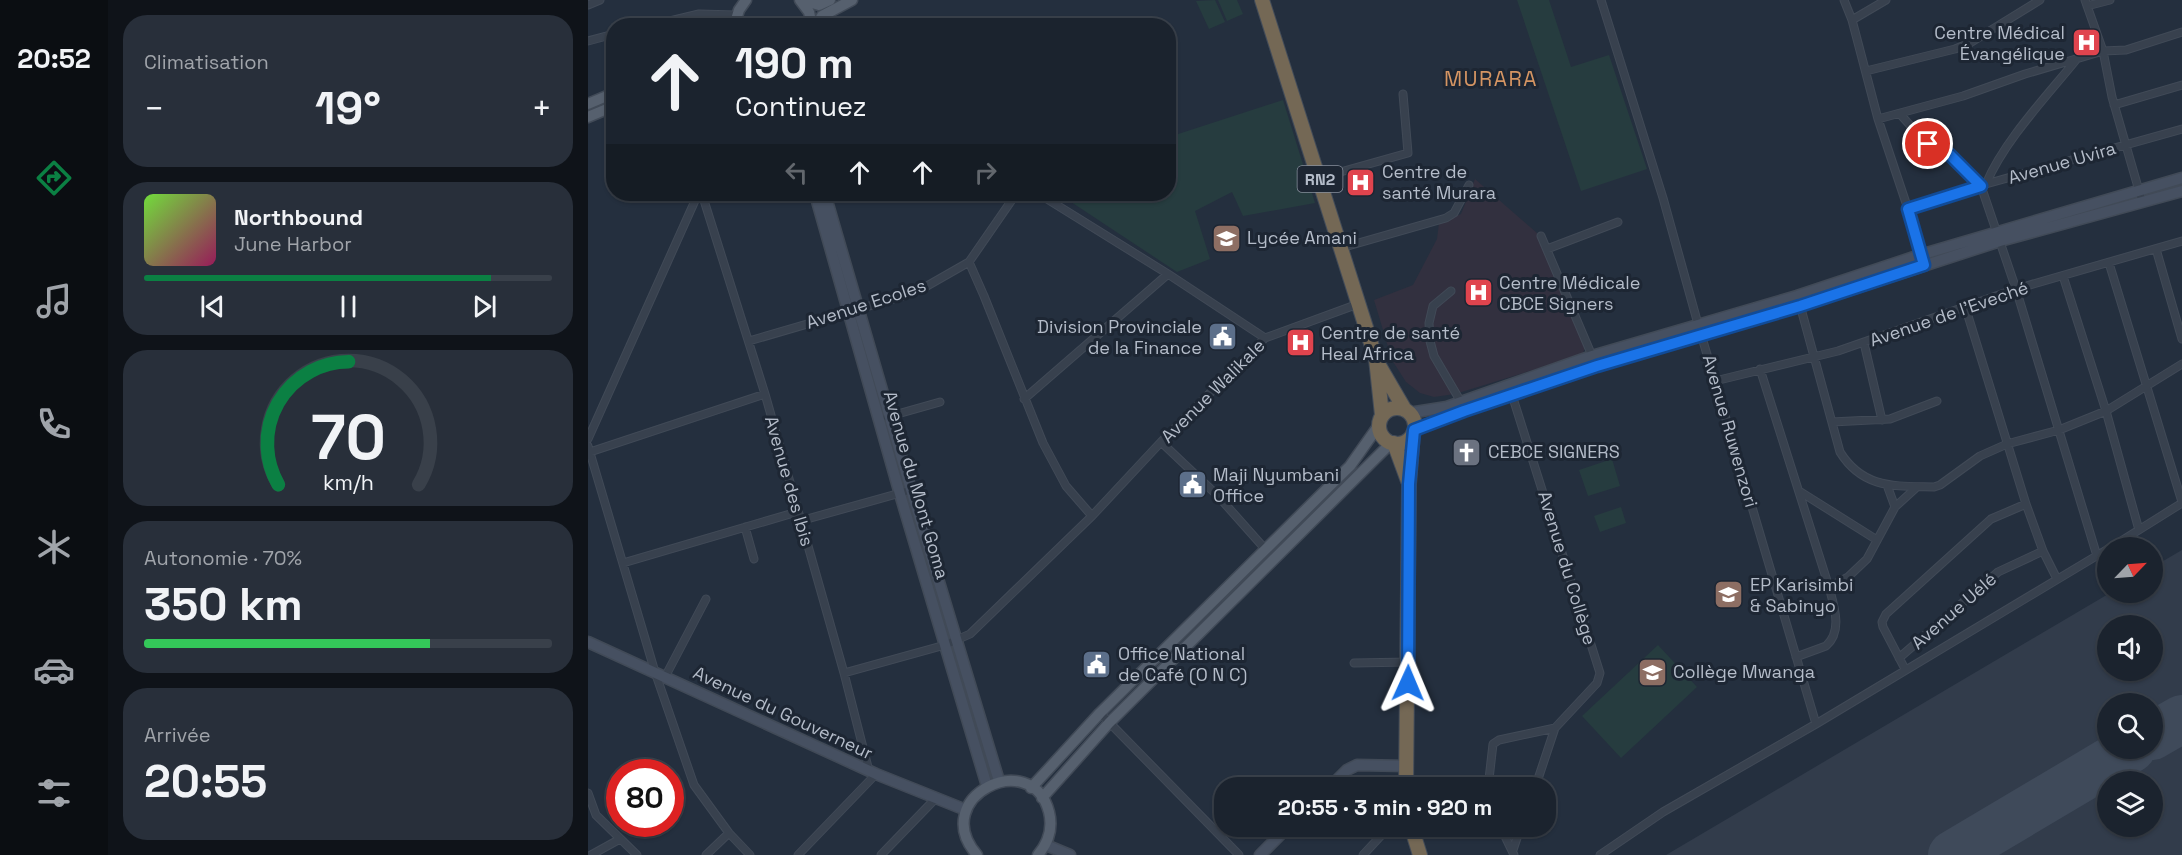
<!DOCTYPE html>
<html lang="fr">
<meta charset="utf-8">
<style>
body{margin:0;font-family:"Space Grotesk",sans-serif;background:#282f3a;color:#f1f3f6;height:100vh;display:flex;flex-direction:column;font-size:22px;white-space:nowrap}
*{box-sizing:border-box;margin:0}
p{font-size:20px;color:#a0a4aa}
.icon{flex:none;width:33px;height:33px;fill:none;stroke:currentColor;stroke-width:2;stroke-linecap:round;stroke-linejoin:round}
.map{position:relative;flex:1;overflow:hidden}
.sheet{display:flex;flex-direction:column;gap:15px;padding:15px;background:#0f1319;width:480px}
.sheet>*{flex:none}
.top-card{position:absolute;left:18px;top:18px;width:570px;height:183px;border-radius:24px;box-shadow:0 2px 4px #0004,0 0 0 2px #39404a;background:#1b232e;color:#f1f3f6;overflow:hidden}
.needle{width:39px;rotate:65deg}
.buttons{position:absolute;left:1509px;top:537px;display:grid;gap:12px}
.buttons a{display:grid;place-items:center;width:66px;height:66px;border-radius:50%;background:#1b232e;box-shadow:0 2px 4px #0004,0 0 0 2px #39404a;font-size:30px}
.speed{position:absolute;left:18px;top:759px;display:flex;gap:12px;font-size:30px;font-weight:700;text-align:center}
.speed>*{display:grid;place-content:center;width:78px;height:78px;border-radius:50%;background:#1b232e;box-shadow:0 2px 4px #0004,0 0 0 2px #39404a;line-height:1}
.speed .limit{border:9px solid #d22;background:#fff;color:#111}
.pin{position:absolute;display:grid;place-items:center;width:51px;height:51px;color:#fff;margin:-26px;border:3px solid #fff;border-radius:50%;box-shadow:0 2px 6px #0007}
.me{position:absolute;width:66px;margin:-33px;rotate:1deg;stroke-linejoin:round;filter:drop-shadow(0 0 4px #0008)}
.turn{display:flex;align-items:center;gap:21px;height:126px;padding:0 30px;font-size:27px}
.turn .icon{width:78px;height:78px;stroke-width:2.5}
.turn b{display:block;font-size:42px;line-height:51px}
.lanes{display:flex;align-items:center;height:57px;padding:0 30px;background:#0003;justify-content:center;gap:30px;direction:ltr}
.lanes .off{opacity:.35}
.big{font-size:45px;font-weight:600;line-height:1.1}
.sheet .widget{flex:1;display:flex;flex-direction:column;justify-content:center;gap:9px;min-width:0;padding:0 21px;border-radius:24px;background:#282f3a}
.sheet .dial{align-items:center;gap:0}
.dial svg{height:156px;overflow:visible;fill:none;stroke:#39404a;stroke-width:7;stroke-linecap:round;text-anchor:middle}
.dial text{fill:#f1f3f6;stroke:none}
.song{display:flex;align-items:center;gap:18px}
.cover{width:72px;height:72px;border-radius:9px;background:linear-gradient(135deg,hsl(100 70% 55%),hsl(330 70% 35%))}
.played{height:6px;border-radius:3px;background:linear-gradient(90deg,#0b8043 85%,#39404a 85%)}
.keys{display:flex;justify-content:space-around;direction:ltr}
.heat{display:flex;justify-content:space-between;align-items:center;font-size:33px;direction:ltr}
.charge{height:9px;border-radius:4px;background:linear-gradient(90deg,#34c759 70%,#39404a 0)}
.trip{position:absolute;left:626px;top:777px;width:342px;height:60px;border-radius:24px;background:#1b232e;box-shadow:0 2px 4px #0004,0 0 0 2px #39404a;font-weight:600;line-height:60px;text-align:center}
main{display:flex;flex:1;min-height:0}
.tabs{display:flex;flex-direction:column;width:108px;justify-content:space-around;align-items:center;background:#0b0e12;color:#a0a4aa}
.tabs .icon{width:42px;height:42px}
.tabs .selected{color:#0b8043}
.tabs b{font-size:27px;color:#f1f3f6}
.map>svg:first-child{display:block}
</style>
<main>
<nav class="tabs">
<b>20:52</b>
<svg class="icon selected" aria-label="directions" viewBox="0 0 24 24"><path d="M12 3l9 9-9 9-9-9zM9 14v-3h6M13 9l2 2-2 2"/></svg>
<svg class="icon" aria-label="music" viewBox="0 0 24 24"><path d="M9 18V5l10-2v13"/><circle cx="6" cy="18" r="3"/><circle cx="16" cy="16" r="3"/></svg>
<svg class="icon" aria-label="phone" viewBox="0 0 24 24"><path d="M5 4h4l2 5-3 2q2 4 5 5l2-3 5 2v4C11 20 4 13 5 4z"/></svg>
<svg class="icon" aria-label="climate" viewBox="0 0 24 24"><path d="M12 3v18M4 7l16 10M4 17L20 7"/></svg>
<svg class="icon" aria-label="car" viewBox="0 0 24 24"><path d="M5 17H2v-5l4-1 3-4h7l3 4 3 1v5h-3M9 17h6M6 11h13"/><circle cx="7" cy="17" r="2"/><circle cx="17" cy="17" r="2"/></svg>
<svg class="icon" aria-label="filters" viewBox="0 0 24 24"><path d="M4 7h16M4 17h16"/><circle cx="9" cy="7" r="2"/><circle cx="15" cy="17" r="2"/></svg>
</nav>
<section class="sheet">
<div class="widget"><p>Climatisation</p>
<div class="heat"><a>−</a><b class="big">19°</b><a>+</a></div>
</div>
<div class="widget">
<div class="song"><i class="cover"></i><div><b>Northbound</b><p>June Harbor</p></div></div>
<div class="played"></div>
<div class="keys"><svg class="icon" aria-label="previous" viewBox="0 0 24 24"><path d="M18 5L8 12l10 7zM5 5v14"/></svg><svg class="icon" aria-label="pause" viewBox="0 0 24 24"><path d="M8 5v14M16 5v14"/></svg><svg class="icon" aria-label="next" viewBox="0 0 24 24"><path d="M6 5l10 7-10 7zM19 5v14"/></svg></div>
</div>
<div class="widget dial"><svg viewBox="0 0 100 80">
<path d="M14 69A42 42 0 1 1 86 69"/>
<path d="M14 69A42 42 0 0 1 50 6" stroke="#0b8043"/>
<text x="50" y="56" font-size="32" font-weight="700">70</text>
<text x="50" y="72" font-size="11">km/h</text>
</svg></div>
<div class="widget"><p>Autonomie · 70%</p><b class="big">350 km</b><div class="charge"></div></div>
<div class="widget"><p>Arrivée</p><b class="big">20:55</b></div>
</section>
<div class="map">
<svg width="1594" height="855" viewBox="0 0 1594 855">
<rect width="100%" height="100%" fill="#242f3e"/>
<path fill="#32303f" d="M887,179L949,233L997,348L994,355L867,394L846,397L832,393L818,382L804,360L786,300L825,285L849,239L851,223L873,214Z"/>
<path fill="#323c4b" fill-rule="evenodd" d="M1594,550V855H1078L1522,593L1564,592L1565,567ZM1520,626H1564V670H1520ZM1520,704H1564V748H1520ZM1520,782H1564V826H1520Z"/>
<path fill="#263c3f" d="M627,0L637,22L621,29L608,1Z
M630,0H649L655,14L639,21Z
M929,0H961L983,67L1021,55L1059,169L993,191Z
M695,100L727,203L655,216L644,192L607,211L622,259L589,272L471,194H580L581,137Z
M1024,459L1032,486L1000,496L991,470Z
M1033,507L1038,523L1012,532L1006,516Z
M1070,645L1109,687L1033,758L994,716Z"/>
<g fill="none" stroke-linecap="round" stroke-linejoin="round">
<path stroke="#3f4a5a" stroke-width="48" d="M1564,736L1594,719
M1364,855L1544,748"/>
<defs>
<path id="street" d="M1013,0L1075,198L1110,324L1228,724
M1256,0L1264,20L1290,119L1320,209L1333,257
M1497,0L1515,51L1524,97L1554,201
M0,5L12,0
M1499,6L1522,0
M1264,20L1298,0
M61,26L111,14L148,15
M0,41L26,34
M1278,71L1367,49L1382,43L1452,0
M1526,105L1594,85
M1312,114L1337,142L1361,154L1393,186L1428,289L1509,556
M1290,119L1375,96L1437,74L1515,51L1538,50L1594,32
M731,178L820,153L815,94
M1398,184C1416,141 1458,97 1488,60
M114,194L177,394L256,673L281,771
M451,194L580,274L677,338
M1320,209L1398,184L1594,129
M953,236L1005,358
M753,248L858,218L866,213L881,185
M959,249L1030,222
M1568,249L1594,339
M381,262L396,296L455,443L478,486L504,516
M1521,263L1594,502
M1475,276L1518,411L1551,530
M863,291L845,306L841,323L842,341L846,356L873,402
M1212,305L1252,452C1275,489 1307,486 1346,487L1352,485L1392,456L1419,444L1471,430L1518,411L1594,364
M1377,306L1438,504L1455,551L1469,579
M161,341L312,297L339,286L381,262L428,194
M1276,343L1294,420
M1172,369L1241,587C1246,606 1255,631 1238,646L1208,657
M1127,381L1250,351L1428,289L1594,241
M924,395L1012,673L1009,683L967,728L947,788
M436,399L580,274
M299,417L352,402
M1244,422L1302,419L1349,401
M0,439L110,194
M573,442L630,496L678,550
M0,446L67,672L106,785L141,833L162,855
M2,452L177,394
M1299,485L1307,507
M1211,491L1289,540
M212,521L323,490
M157,527L166,559
M1522,548L1594,503
M35,563L209,512
M1241,587L1260,577L1279,559L1307,507L1329,487
M1311,658L1410,572L1455,551
M766,663L821,662
M1317,669L1295,627L1294,622L1298,614L1403,519L1438,504
M256,673L357,645L382,634L504,516L573,442L677,338L770,304
M77,677L118,599
M512,713L651,855
M900,788L905,744L911,740L967,728
M0,793L8,815L49,855
M912,826L926,855
M925,850L933,826
M3,855L32,839
M118,855L141,833
M210,855L288,774
M293,855L349,797
M775,855L802,826
M1012,855L1075,812L1228,724L1520,549"/>
<path id="secondary" d="M227,194L312,494L399,786
M237,194L319,476L411,781
M821,413L859,407L1004,356L1209,296L1332,255L1594,178
M826,430L863,415L1009,366L1212,306L1412,241L1594,191
M0,642L288,774L378,810
M741,788L759,770L769,765L818,766
M458,845L482,855
M672,855L701,826"/>
<path id="primary" d="M212,0L221,12L224,26
M214,0L231,5L242,0
M146,26L151,10L158,0
M228,26L234,16L264,0
M0,104L26,93
M0,117L26,106
M443,788L512,713L762,466L791,425
M454,798L521,723L803,443
M389,855C339,797 444,746 461,812C465,828 460,843 450,855"/>
<path id="highway" d="M674,0L788,359L794,415
M789,362L817,410
M791 426a18 18 0 1 1 36 0a18 18 0 1 1-36 0Z
M806,443L820,481
M818,788L821,484L825,433
M823,826L832,855"/>
</defs>
<use href="#street" stroke="#414a57" stroke-width="9"/>
<use href="#secondary" stroke="#414a57" stroke-width="13"/>
<use href="#primary" stroke="#414a57" stroke-width="13"/>
<use href="#highway" stroke="#434c59" stroke-width="16"/>
<use href="#street" stroke="#38414e" stroke-width="7"/>
<use href="#secondary" stroke="#465061" stroke-width="10"/>
<use href="#primary" stroke="#56606e" stroke-width="10"/>
<use href="#highway" stroke="#746855" stroke-width="14"/>
</g>
<g fill="none" stroke-linecap="round" stroke-linejoin="round">
<defs>
<path id="route" d="M820,683L821,484L826,430L876,411L1009,366L1212,306L1336,265L1320,209L1393,186L1361,154L1340,144"/>
</defs>
<use href="#route" stroke="#114b97" stroke-width="15"/>
<use href="#route" stroke="#1a73e8" stroke-width="10"/>
</g>
<defs>
<symbol id="hospital-square" viewBox="-11 -11 22 22"><rect x="-9" y="-9" width="18" height="18" rx="4" fill="#e0444e" stroke="#1d2633"/><path d="M-5-5h3v3.5h4V-5h3V5h-3V1.5h-4V5h-3Z" fill="#fff"/></symbol>
<symbol id="school-square" viewBox="-11 -11 22 22"><rect x="-9" y="-9" width="18" height="18" rx="4" fill="#8d6e63" stroke="#1d2633"/><path d="M0-5L7-2L0 1L-7-2ZM-4 1L0 2.5L4 1V4Q0 6-4 4Z" fill="#fff"/></symbol>
<symbol id="civic-square" viewBox="-11 -11 22 22"><rect x="-9" y="-9" width="18" height="18" rx="4" fill="#5c6f8a" stroke="#1d2633"/><path d="M-.6-6.5H3V-4.5H.6V-3L4-1V1h2V6H-6V1h2V-1L-.6-3ZM-1.2 2.5V6h2.4V2.5Z" fill="#fff"/></symbol>
<symbol id="church-square" viewBox="-11 -11 22 22"><rect x="-9" y="-9" width="18" height="18" rx="4" fill="#6b7280" stroke="#1d2633"/><path d="M-1.2-6h2.4v3.5h3.3v2.4h-3.3V6h-2.4V-.1h-3.3v-2.4h3.3Z" fill="#fff"/></symbol>
</defs>
<g fill-rule="evenodd">
<use href="#hospital-square" x="1482" y="26" width="33" height="33"/>
<use href="#hospital-square" x="756" y="166" width="33" height="33"/>
<use href="#school-square" x="622" y="222" width="33" height="33"/>
<use href="#hospital-square" x="874" y="276" width="33" height="33"/>
<use href="#civic-square" x="618" y="320" width="33" height="33"/>
<use href="#hospital-square" x="696" y="326" width="33" height="33"/>
<use href="#church-square" x="862" y="436" width="33" height="33"/>
<use href="#civic-square" x="588" y="468" width="33" height="33"/>
<use href="#school-square" x="1124" y="578" width="33" height="33"/>
<use href="#civic-square" x="492" y="648" width="33" height="33"/>
<use href="#school-square" x="1048" y="656" width="33" height="33"/>
</g>
<g text-anchor="middle" stroke-width="6" stroke-linejoin="round" paint-order="stroke">
<rect fill="#1d2633" stroke="#878f9c" stroke-width="1.5" x="709.5" y="166" width="45" height="26" rx="4.5"/>
<g font-size="16" font-weight="bold" fill="#b4bcc9">
<text x="732" y="185">RN2</text>
</g>
<g font-size="18" fill="#b4bcc9" stroke="#1d2633" text-anchor="start">
<text x="1477" y="39" text-anchor="end">Centre Médical<tspan x="1477" dy="21">Évangélique</tspan></text>
<text x="794" y="178">Centre de<tspan x="794" dy="21">santé Murara</tspan></text>
<text x="659" y="244">Lycée Amani</text>
<text x="911" y="289">Centre Médicale<tspan x="911" dy="21">CBCE Signers</tspan></text>
<text x="614" y="333" text-anchor="end">Division Provinciale<tspan x="614" dy="21">de la Finance</tspan></text>
<text x="733" y="339">Centre de santé<tspan x="733" dy="21">Heal Africa</tspan></text>
<text x="900" y="458">CEBCE SIGNERS</text>
<text x="625" y="481">Maji Nyumbani<tspan x="625" dy="21">Office</tspan></text>
<text x="1162" y="591">EP Karisimbi<tspan x="1162" dy="21">&amp; Sabinyo</tspan></text>
<text x="530" y="660">Office National<tspan x="530" dy="21">de Café (O N C)</tspan></text>
<text x="1085" y="678">Collège Mwanga</text>
</g>
<g font-size="18" fill="#b4bcc9" stroke="#1d2633">
<text transform="translate(1474 163) rotate(-16)" y="6">Avenue Uvira</text>
<text transform="translate(278 304) rotate(-18)" y="6">Avenue Ecoles</text>
<text transform="translate(1361 314) rotate(-19)" y="6">Avenue de l'Eveché</text>
<text transform="translate(625 391) rotate(-45)" y="6">Avenue Walikale</text>
<text transform="translate(1142 431) rotate(74)" y="6">Avenue Ruwenzori</text>
<text transform="translate(201 481) rotate(74)" y="6">Avenue des Ibis</text>
<text transform="translate(328 485) rotate(74)" y="6">Avenue du Mont Goma</text>
<text transform="translate(979 568) rotate(73)" y="6">Avenue du Collège</text>
<text transform="translate(1366 611) rotate(-41)" y="6">Avenue Uélé</text>
<text transform="translate(195 713) rotate(25)" y="6">Avenue du Gouverneur</text>
</g>
<g font-size="21" letter-spacing="1.5" fill="#d59563" stroke="#1d2633">
<text x="903" y="86">MURARA</text>
</g>
</g>
</svg>
<div class="buttons">
<a><svg class="needle" viewBox="-14 -14 28 28"><path d="M0-13l5 13h-10z" fill="#e53935"/><path d="M0 13l5-13h-10z" fill="#a0a4aa"/></svg></a>
<a><svg class="icon" aria-label="sound" viewBox="0 0 24 24"><path d="M4 9h4l5-4v14l-5-4H4zM17 9q2 3 0 6"/></svg></a>
<a><svg class="icon" aria-label="search" viewBox="0 0 24 24"><circle cx="10" cy="10" r="6"/><path d="M15 15l6 6"/></svg></a>
<a><svg class="icon" aria-label="layers" viewBox="0 0 24 24"><path d="M12 4l9 5-9 5-9-5zM3 14l9 5 9-5"/></svg></a>
</div>
<div class="speed"><div class="limit">80</div></div>
<div class="pin" style="left:1340px;top:144px;background:#d93025"><svg class="icon" aria-label="arrive" viewBox="0 0 24 24"><path d="M6 21V4h12l-3 4 3 4H6"/></svg></div>
<svg class="me" style="left:820px;top:683px" viewBox="-20 -20 40 40"><path d="M0-17L14 15 0 8-14 15z" fill="#1a73e8" stroke="#fff" stroke-width="4"/></svg>
<div class="trip">20:55 · 3 min · 920 m</div>
<div class="top-card">
<div class="turn"><svg class="icon" aria-label="ahead" viewBox="0 0 24 24"><path d="M12 20V5M6 11l6-6 6 6"/></svg><div><b>190 m</b>Continuez</div></div>
<div class="lanes"><svg class="icon off" aria-label="left" viewBox="0 0 24 24"><path d="M17 20v-9H6M10 6l-5 5 5 5"/></svg><svg class="icon" aria-label="ahead" viewBox="0 0 24 24"><path d="M12 20V5M6 11l6-6 6 6"/></svg><svg class="icon" aria-label="ahead" viewBox="0 0 24 24"><path d="M12 20V5M6 11l6-6 6 6"/></svg><svg class="icon off" aria-label="right" viewBox="0 0 24 24"><path d="M7 20v-9h11M14 6l5 5-5 5"/></svg></div>
</div>
</div>
</main>
